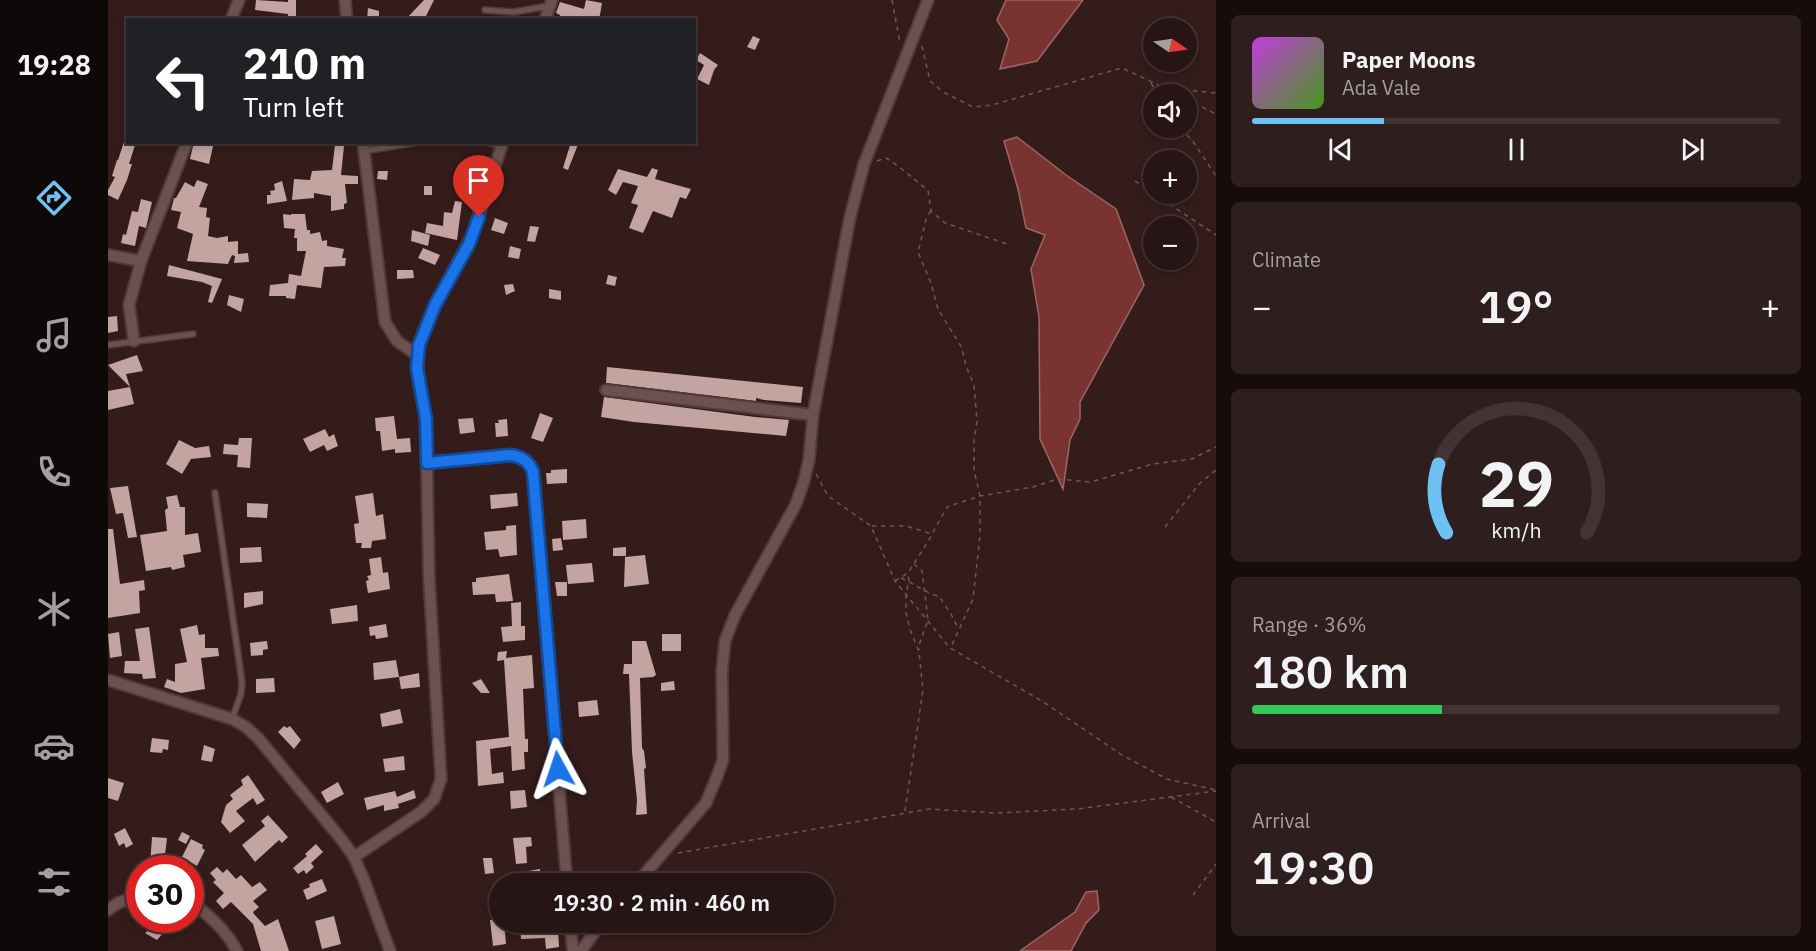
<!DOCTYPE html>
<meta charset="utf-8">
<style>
body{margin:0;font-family:"IBM Plex Sans",sans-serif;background:#2e1e1d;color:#f1f3f6;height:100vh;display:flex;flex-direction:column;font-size:22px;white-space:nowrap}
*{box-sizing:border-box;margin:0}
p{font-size:20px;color:#a49fa0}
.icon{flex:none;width:33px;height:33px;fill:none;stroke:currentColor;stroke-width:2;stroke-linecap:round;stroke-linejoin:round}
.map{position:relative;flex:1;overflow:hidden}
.drawer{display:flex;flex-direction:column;gap:15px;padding:15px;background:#150c0b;width:600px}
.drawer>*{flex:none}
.top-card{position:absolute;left:18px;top:18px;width:570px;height:126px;border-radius:0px;box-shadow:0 3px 9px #0003,0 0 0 2px #423434;background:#202124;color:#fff;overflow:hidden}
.needle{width:39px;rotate:103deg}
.buttons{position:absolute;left:1035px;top:18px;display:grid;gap:12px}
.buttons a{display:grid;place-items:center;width:54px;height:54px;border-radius:50%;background:#261514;box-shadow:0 3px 9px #0003,0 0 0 2px #423434;font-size:30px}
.speed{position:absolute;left:18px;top:855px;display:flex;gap:12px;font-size:30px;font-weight:700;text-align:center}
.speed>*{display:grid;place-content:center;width:78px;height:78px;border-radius:50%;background:#261514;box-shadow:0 3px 9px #0003,0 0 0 2px #423434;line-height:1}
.speed .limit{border:9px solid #d22;background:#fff;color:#111}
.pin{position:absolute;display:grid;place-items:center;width:51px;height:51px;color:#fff;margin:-62px -26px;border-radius:50% 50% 50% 0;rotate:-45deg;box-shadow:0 0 6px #0007}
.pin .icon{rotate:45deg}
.me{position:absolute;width:66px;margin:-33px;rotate:355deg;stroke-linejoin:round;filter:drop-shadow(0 0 4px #0008)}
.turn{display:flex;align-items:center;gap:21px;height:126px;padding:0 18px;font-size:27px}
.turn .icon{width:78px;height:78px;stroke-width:2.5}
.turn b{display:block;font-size:42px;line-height:51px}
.big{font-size:45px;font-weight:600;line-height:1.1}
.drawer .card{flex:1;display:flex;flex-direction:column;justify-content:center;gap:9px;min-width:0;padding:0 21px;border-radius:9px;background:#2e1e1d}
.drawer .dial{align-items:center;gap:0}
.dial svg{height:156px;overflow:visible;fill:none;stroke:#423434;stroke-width:7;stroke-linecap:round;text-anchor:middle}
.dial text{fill:#f1f3f6;stroke:none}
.song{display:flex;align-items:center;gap:18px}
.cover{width:72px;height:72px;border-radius:9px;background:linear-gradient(135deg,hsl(290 70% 55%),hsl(100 70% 35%))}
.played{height:6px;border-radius:3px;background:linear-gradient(90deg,#6dc2f3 25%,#423434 25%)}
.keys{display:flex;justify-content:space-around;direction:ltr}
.heat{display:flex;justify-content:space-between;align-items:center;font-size:33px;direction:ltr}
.charge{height:9px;border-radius:4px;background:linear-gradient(90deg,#34c759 36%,#423434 0)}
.trip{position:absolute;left:381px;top:873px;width:345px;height:60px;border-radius:30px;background:#261514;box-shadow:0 3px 9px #0003,0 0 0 2px #423434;font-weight:600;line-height:60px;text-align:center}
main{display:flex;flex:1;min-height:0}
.menu{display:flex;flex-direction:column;width:108px;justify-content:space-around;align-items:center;background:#0f0808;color:#a49fa0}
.menu .icon{width:42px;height:42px}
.menu .current{color:#6dc2f3}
.menu b{font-size:27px;color:#f1f3f6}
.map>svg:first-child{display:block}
</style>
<main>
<nav class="menu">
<b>19:28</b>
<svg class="icon current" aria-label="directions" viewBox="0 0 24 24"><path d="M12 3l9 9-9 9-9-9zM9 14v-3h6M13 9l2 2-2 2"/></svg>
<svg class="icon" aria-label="music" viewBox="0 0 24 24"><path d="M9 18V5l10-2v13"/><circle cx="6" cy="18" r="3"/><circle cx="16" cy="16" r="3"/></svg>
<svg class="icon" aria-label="phone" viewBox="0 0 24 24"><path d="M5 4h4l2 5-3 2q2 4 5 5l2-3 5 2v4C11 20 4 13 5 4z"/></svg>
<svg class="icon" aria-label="climate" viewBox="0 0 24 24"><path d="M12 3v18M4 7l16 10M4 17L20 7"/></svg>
<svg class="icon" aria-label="car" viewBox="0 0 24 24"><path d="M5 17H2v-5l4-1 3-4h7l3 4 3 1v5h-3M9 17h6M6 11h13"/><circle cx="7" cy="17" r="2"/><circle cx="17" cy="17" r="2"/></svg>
<svg class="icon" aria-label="filters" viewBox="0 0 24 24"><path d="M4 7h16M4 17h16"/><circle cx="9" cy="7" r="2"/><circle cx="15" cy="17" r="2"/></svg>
</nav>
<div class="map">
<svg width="1108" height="951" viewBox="0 0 1108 951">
<rect width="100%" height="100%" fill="#331c1a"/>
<path fill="#793330" stroke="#9d6764" stroke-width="1.5" d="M898,0H975L929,61L892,69L901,39L889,20Z
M909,137L958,175L1008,209L1036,285L972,402V419L962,440L955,489L932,439L931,317L923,269L937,235L918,228L910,189L896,141Z
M989,891L991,910L978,923L963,951H912L967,912L978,892Z"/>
<path fill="#c3a4a1" d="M148,0L180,2V0H188V19L180,20V14L147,10Z
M316,0H326L316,20H297Z
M478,0L494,3L491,20H451L452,15L448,13L452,2L476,9Z
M260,8L271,11V20H259Z
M645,36L652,39L647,50L639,47Z
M592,53L610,65L606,70L601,85L589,79L596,65L588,60Z
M16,142H28L21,164H24L19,180L10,200L0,195V190L7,177L4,176L9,160H10Z
M86,142H106L101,164L82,159Z
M463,142H471L460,170L455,168Z
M227,145L236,146L233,175L250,176V184H237L239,203L236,204V209L223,211V196L206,193V198L184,200L186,179L202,180L204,171L224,170Z
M369,156L379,159L375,171L365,167Z
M355,168L366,171L361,188L352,185Z
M544,168L550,170L547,179L583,189L578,199L572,197L564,218L545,211L535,233L521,228L530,205L523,203L530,186L515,182L508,195L500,190L510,169L539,177Z
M270,171H280L279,180L269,179Z
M89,180L100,184L91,207L99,208L98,217L102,218L100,236L109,238L120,236V242L130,241V254L140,253L141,262L126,263L127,256L124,255L120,264L79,261L85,234L69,228L73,212L63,210L66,198H68L77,182L86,187Z
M174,181L179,201L159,204V195H163L162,191L167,190L166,184Z
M316,186H324V195H316Z
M33,199L44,202L38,228L31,226L27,246L13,243L15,234L18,235L24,211L30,212Z
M347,201L354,202L349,240L317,233L319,223L335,226L336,212L344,213Z
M175,214L183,215V214H197L199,230H202V234L212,232L214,241L219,240V246L236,249L234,258H238L237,266L216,267L213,288L189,285L187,299L178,298V296H161L162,285L180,283L181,274L193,276L198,251H189V238H186L187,229L176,228Z
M387,218L400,223L396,234L383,230Z
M422,226L431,227L427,242L419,241Z
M304,230L322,235L320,246L303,241Z
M402,246L413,249L411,259L400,257Z
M315,248L332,255L327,265L310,258Z
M61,265L114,279L104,303L100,302L104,286L94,282L59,276Z
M289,270H305L306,278L289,279Z
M500,275L509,277L507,286L498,284Z
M405,284L407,291L398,295L396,285Z
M441,289L453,291V300L441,298Z
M121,295L136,299L133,312L119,305Z
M9,316L10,331L0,333V317Z
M29,355L35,371L18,374L22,387L0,365Z
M499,367L695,387L693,403L656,400L648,398V401L498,383Z
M22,387L26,404L0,410V391Z
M496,397L647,417L681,420L678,436L526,422L493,417Z
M432,413L445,418L435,442L423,438Z
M286,416L289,439L302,438L303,452L287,453V449L274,451L272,431H268L267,418Z
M365,418L367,432L352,434L350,419Z
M399,419L400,436L388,437L387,423H391L390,420Z
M217,429L221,437L226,434L230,446L219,451L216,445L202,452L195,439Z
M131,438H144L142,468L129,467L130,455L115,454L116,444L130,445Z
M71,440L87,448L101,446L103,457L83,459L74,474L58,464Z
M459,469V483L439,484L438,473H443V470Z
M20,486L29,537L20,538L15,513L8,514L2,488Z
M265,493L268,516L275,514L278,539L264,541L263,548H253L254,543H248L246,524L251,523L247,496Z
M409,493L410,506L383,509L382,495Z
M69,495L72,507H77V535L90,533L93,552L75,555L77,567L64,570L63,567L38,571L32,535L59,531L57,510L60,508L58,497Z
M139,503L160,504L159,518L139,517Z
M478,519L479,538L455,540L454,521Z
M408,525L409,555L392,557L390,549L378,550L376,532L398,530V526Z
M0,529H5L12,584L36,580L37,590L31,591L32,613L0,618Z
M453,538L455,550L445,551L444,539Z
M153,547L154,562L132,563V548Z
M518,547V556H505V548Z
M537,555L541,584L516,587L517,557Z
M273,557L275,573L280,572L282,589L260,593L258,581L261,580L259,576L263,575L261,559Z
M484,563L486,582L460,584L458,565Z
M401,574L405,601L388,602L387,594L365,595L364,582H368V578Z
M447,582H459V596H449Z
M155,591V604L136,608V593Z
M413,602V626H417V640L395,642L393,627L404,626L403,603Z
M249,605L250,621L224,624L222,609Z
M278,624L280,637L268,639L267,635L262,636L261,627Z
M89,625L91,635L97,634V648H110L111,656L93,658L97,689L73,693L56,687L59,679L67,682V664L79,662L72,629Z
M41,627L48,678L35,679L34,674L16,673L17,661H32L27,629Z
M11,632L14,656L2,658L0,634Z
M554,634H573V651H554Z
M159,641L160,649L155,650V655L143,656L142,643Z
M524,641H538L548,675L545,677L532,678L534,748L536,751L538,768L536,769L539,814L528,815L529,800L524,752L521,674H515L516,664H524Z
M399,651L398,658L424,655L426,688L415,689L417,739H420V752H416L417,769L404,771L403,746L382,749L384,774L395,772L396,783L370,786L368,741L401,737L396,660L389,661L390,652Z
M288,660L291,677L266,680L265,663Z
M311,673L312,687L293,689L291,677Z
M166,678L167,692L148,693V679Z
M373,679L382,693H373L364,683Z
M566,681L567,690L553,691V683Z
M489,700L491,715L471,717L470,702Z
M292,709L295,723L274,727L272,714Z
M176,726L179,728L182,726L193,740L186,749L170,732Z
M44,738L61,740L60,750L55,749L54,753L42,752Z
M96,745L107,749L104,762L93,760Z
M296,756L297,770L277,772L275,759Z
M140,775L157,800L149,805L145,798L128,811L137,821L122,833L113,822L118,805L125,799L122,795L135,785L133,780Z
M0,778L16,783L10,801L0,798Z
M230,782L236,794L219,803L213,792Z
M306,790L308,798L290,804L291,808L276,811V805L259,810L256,798L287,791L289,797Z
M417,790L419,807L403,809L402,791Z
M160,815L180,837L174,843L171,840L147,862L134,845L157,826L153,821Z
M17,828L25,844L18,848L16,843L11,846L6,834Z
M74,832L82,836L78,844L70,840Z
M44,837L59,838L57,855L62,856V866L42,865Z
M423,837L424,846L418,847L419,863L408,864L405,838Z
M83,839L95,845L94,848L97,850L89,866L74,857Z
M208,844L215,852L203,863L206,867L198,874L196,870L190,874L185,868L199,856L197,854Z
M375,858H384L386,873L377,874Z
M109,867L115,873L119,869L128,879L133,875L144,887L152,882L159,890L145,901L151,907L145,912L146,914L157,926L170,919L181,951H153L145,924L123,902L115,909L108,901L116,893L105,882L108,880L102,873Z
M432,869L433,884H422L420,871Z
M214,879L219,891L199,900L195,890L202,887L201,884Z
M226,916L233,944L214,949L207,921Z
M392,919V922H396L398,944L385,946L382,920Z
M52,921L58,930L49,940L37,933Z
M434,923L435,930L450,929L451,947L438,949L437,938L413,939L412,925Z"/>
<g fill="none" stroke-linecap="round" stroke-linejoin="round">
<defs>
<path id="lane" d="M377,10L406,12L441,6
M378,142L394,146
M256,151L311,142
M0,345L85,334
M107,493L134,682L133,694L124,719"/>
<path id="street" d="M237,0L239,20
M123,20L131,0
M437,20L444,0
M255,142L277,322L289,341L309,355
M0,255L33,261
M26,341L21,305L33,261L79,142
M498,390L705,415
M319,463L403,455L417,460L422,465L425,472L459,884
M0,680L124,719L138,727L150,738L234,840L246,857L256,880L282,951
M246,857L313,812L326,799L333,779L321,577L318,419L311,384L309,355L315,333L327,305L364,236L395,142
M528,884L598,803L610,774L615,760L614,670L617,641L627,615L688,504L696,481L701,460L705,415L742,217L756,164L820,0
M82,902C101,914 119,932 129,951
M0,910L10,903L32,895
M462,922L465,951
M473,951L494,922"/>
</defs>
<use href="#lane" stroke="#4e3b39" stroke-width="8"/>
<use href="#street" stroke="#4e3b39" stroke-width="14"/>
<path stroke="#6e5957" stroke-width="1.5" stroke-dasharray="4.5 4.5" stroke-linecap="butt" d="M784,0L792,43
M814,46L822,81L835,92L865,107L884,105L1014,68L1070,94
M1043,83L1050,94
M1058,88L1108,93
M1078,99L1108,114
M1073,128L1086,143L1108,176
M769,161L778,158C793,167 805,179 820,190L823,211L837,223L899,244
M1027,181L1045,193
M1046,194L1108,235
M823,211L819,216L810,252L823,283L830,309L854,348L858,366L866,385L869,421L866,440V470L872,496V536L865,599L843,647
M708,474L720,496L763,526L787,581L842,648L934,701L1014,755L1059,779L1108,790
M764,526H798L824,534L839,507L872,496L925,487L950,479L982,482L1045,464L1084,459L1108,447
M1057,527L1092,483L1108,470
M806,564L814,571L820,620L811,645V650
M793,578C805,583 819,594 831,596L843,614L850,628
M787,581L800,573L824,535
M1063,797L1108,822
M797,811L815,690L811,652L802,629L798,613V594L801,581L800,573
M570,853L821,809L887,813L969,809L1108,791
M1085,895L1108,864"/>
<use href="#lane" stroke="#6c514f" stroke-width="5"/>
<use href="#street" stroke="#6c514f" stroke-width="10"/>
</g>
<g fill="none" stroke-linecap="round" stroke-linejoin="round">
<defs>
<path id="route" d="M371,217L361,244L327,305L311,345L309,368L318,419L319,463L403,455C414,457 421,461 425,472L450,769"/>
</defs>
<use href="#route" stroke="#114b97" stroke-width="15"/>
<use href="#route" stroke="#1a73e8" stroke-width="10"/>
</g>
</svg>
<div class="buttons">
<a><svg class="needle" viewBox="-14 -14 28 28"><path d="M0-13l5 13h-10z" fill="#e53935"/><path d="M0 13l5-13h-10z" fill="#a49fa0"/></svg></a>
<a><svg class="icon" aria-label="sound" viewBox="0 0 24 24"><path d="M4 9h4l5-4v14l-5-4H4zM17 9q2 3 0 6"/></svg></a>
<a>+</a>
<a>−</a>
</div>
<div class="speed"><div class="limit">30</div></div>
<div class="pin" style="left:371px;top:217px;background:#d93025"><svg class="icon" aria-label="arrive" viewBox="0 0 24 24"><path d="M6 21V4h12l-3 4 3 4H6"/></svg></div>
<svg class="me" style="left:450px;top:769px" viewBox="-20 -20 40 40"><path d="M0-17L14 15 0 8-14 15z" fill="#1a73e8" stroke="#fff" stroke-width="4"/></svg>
<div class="trip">19:30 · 2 min · 460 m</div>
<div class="top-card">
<div class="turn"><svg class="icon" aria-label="left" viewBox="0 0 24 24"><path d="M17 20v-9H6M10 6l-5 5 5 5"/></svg><div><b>210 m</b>Turn left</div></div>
</div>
</div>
<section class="drawer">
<div class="card">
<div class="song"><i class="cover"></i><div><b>Paper Moons</b><p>Ada Vale</p></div></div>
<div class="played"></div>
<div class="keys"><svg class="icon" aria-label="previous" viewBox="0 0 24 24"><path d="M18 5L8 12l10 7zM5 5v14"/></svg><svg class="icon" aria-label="pause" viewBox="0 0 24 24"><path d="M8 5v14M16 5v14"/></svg><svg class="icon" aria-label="next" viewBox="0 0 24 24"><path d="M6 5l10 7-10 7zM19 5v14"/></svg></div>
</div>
<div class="card"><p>Climate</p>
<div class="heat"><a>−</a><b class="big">19°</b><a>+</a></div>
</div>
<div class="card dial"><svg viewBox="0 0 100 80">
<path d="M14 69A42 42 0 1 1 86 69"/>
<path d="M14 69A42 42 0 0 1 10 34" stroke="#6dc2f3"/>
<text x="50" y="56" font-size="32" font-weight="700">29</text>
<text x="50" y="72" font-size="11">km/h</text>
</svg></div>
<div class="card"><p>Range · 36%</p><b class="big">180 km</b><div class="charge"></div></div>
<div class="card"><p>Arrival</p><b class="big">19:30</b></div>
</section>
</main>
